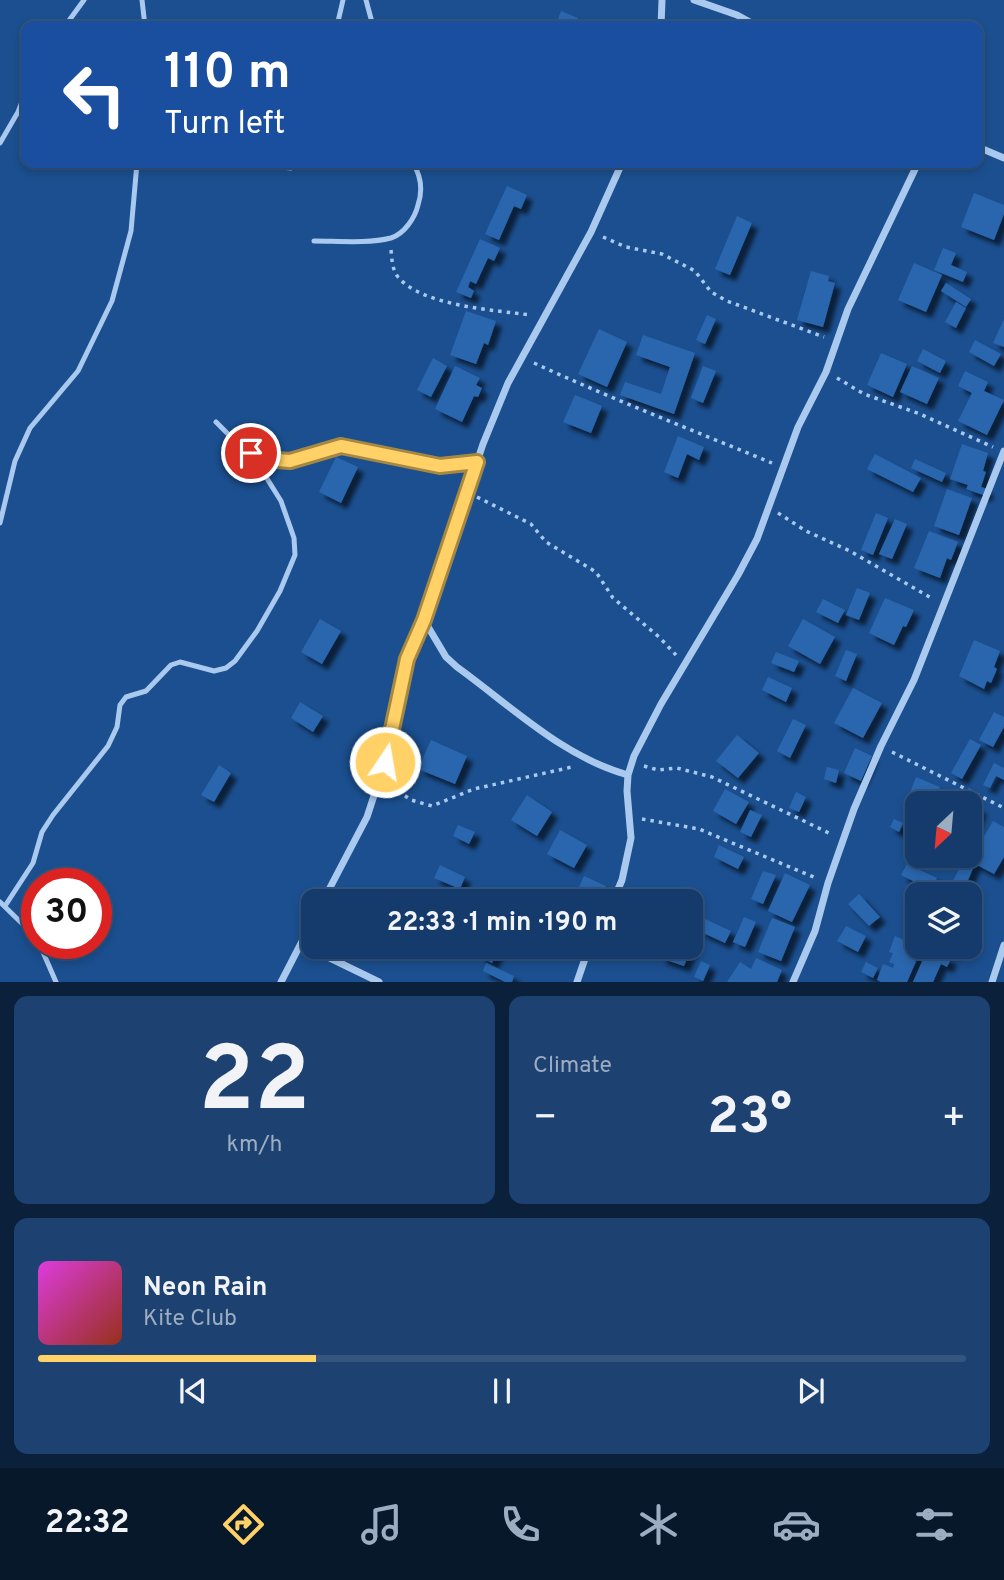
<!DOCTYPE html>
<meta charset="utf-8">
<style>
body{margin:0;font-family:Overpass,sans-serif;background:#1d4271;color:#f1f3f6;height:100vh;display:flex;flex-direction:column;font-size:26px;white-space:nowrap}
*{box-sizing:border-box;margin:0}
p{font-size:23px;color:#9dadc1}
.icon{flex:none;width:38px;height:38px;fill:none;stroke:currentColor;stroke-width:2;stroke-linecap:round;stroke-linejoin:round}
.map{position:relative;height:982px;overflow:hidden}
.panel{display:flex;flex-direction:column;gap:14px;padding:14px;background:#0b203b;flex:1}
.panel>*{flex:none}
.banner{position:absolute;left:21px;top:21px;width:962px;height:147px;border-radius:14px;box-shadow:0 4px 10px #0003,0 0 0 2px #33557e;background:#1a4fa0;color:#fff;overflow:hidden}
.needle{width:46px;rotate:206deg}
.buttons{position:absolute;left:905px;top:791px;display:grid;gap:14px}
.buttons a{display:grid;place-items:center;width:77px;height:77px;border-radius:14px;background:#143b6b;box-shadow:0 4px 10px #0003,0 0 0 2px #33557e;font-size:35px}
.speed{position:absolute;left:21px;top:868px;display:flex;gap:14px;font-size:35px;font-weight:700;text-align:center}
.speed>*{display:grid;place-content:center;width:91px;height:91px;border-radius:50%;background:#143b6b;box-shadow:0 4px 10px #0003,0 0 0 2px #33557e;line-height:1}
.speed .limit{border:10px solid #d22;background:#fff;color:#111}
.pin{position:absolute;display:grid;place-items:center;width:60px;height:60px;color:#fff;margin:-30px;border:4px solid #fff;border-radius:50%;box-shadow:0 2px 7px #0007}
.me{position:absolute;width:77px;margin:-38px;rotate:12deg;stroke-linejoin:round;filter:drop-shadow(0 0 5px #0008)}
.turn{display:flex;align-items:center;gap:24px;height:147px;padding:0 28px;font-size:32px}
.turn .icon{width:91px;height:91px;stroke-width:2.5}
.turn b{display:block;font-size:49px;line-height:60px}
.big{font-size:52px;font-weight:700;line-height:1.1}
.panel .card{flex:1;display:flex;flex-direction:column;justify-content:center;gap:10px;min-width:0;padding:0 24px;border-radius:14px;background:#1d4271}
.panel .dial{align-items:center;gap:0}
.dial b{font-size:91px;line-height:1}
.song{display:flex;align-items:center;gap:21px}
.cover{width:84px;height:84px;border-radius:10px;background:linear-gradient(135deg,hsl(300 70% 55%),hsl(10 70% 35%))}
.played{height:7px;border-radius:4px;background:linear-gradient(90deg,#ffd166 30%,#33557e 30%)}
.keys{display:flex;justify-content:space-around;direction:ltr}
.heat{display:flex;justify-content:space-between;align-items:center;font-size:38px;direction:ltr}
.panel .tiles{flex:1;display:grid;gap:14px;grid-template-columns:1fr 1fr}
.card:last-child{grid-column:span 2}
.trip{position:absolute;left:301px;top:889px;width:402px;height:70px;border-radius:14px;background:#143b6b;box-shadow:0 4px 10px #0003,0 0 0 2px #33557e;font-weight:700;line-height:70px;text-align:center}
.dock{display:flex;height:112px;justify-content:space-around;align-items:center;background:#08182b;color:#9dadc1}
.dock .icon{width:49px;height:49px}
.dock .current{color:#ffd166}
.dock b{font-size:32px;color:#f1f3f6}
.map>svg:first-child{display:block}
</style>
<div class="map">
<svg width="1004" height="982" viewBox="0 0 1004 982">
<defs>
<filter id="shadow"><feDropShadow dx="6" dy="6" stdDeviation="2" flood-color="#0009"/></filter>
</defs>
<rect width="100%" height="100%" fill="#1b4f8f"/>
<path fill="#2a66ad" filter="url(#shadow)" d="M561,11L578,18L574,26H555Z
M507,186L527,195L521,209L514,206L499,240L485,234Z
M974,193L1004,205V214L994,240L961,227Z
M737,216L752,223L730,275L715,269Z
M480,239L500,248L494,261L488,258L476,284L470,281L468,287L474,291L471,298L456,292Z
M943,248L956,253L951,265L967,272L963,282L934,270Z
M914,263L942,275L926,312L898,300Z
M811,271L829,276L828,281L835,283L823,327L797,320Z
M946,283L971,299L966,307L941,291Z
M956,302L966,308L956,328L945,322Z
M466,311L496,321L488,345L484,343L476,364L450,355Z
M707,315L716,319L705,344L696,340Z
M1004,319V347L993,343Z
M599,329L627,342L607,387L578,374Z
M643,335L695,353L674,414L620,395L625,382L661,394L670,367L636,355Z
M975,340L1001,354L994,366L969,352Z
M923,349L946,361L940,373L917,361Z
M881,353L907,364L893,397L867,385Z
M433,358L447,366L431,397L417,390Z
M455,366L480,378L476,385L482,388L478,397L474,396L462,422L435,409Z
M703,366L716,371L703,403L691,398Z
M912,366L939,378L927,404L900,392Z
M965,371L988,382L984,391L1004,400L987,435L958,421L972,393L958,386Z
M575,395L602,406L591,433L563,422Z
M678,436L704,447L699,460L687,454L678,478L664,472Z
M962,444L988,453L983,471L986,472L981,487L988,489L986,496L966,489L968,485L950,479Z
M875,454L921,478L913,492L867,469Z
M336,457L358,467L341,503L319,492Z
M915,459L946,473L942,482L911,468Z
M947,489L972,498L959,535L934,526Z
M876,513L888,518L873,555L861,550Z
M895,519L907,524L892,559L879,554Z
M929,531L958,542L951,560L947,558L940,578L914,568Z
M857,588L870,593L859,620L846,615Z
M885,598L914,610L906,627L903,626L894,645L869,633Z
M823,599L845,610L838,623L816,612Z
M320,619L341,631L322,664L301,652Z
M803,619L835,637L820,664L788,646Z
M974,640L1000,651L994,667L997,669L991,683L987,681L984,689L959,676Z
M846,650L857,654L846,681L835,676Z
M776,652L799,661L794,672L771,663Z
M768,677L792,688L786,702L762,690Z
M853,688L882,703L863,738L834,723Z
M300,702L323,716L313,732L291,718Z
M994,712L1004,717V727L993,747L979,740Z
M793,719L806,725L790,758L777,751Z
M737,735L759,753L738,778L716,761Z
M970,739L981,745L962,779L951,773Z
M431,740L467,756L455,784L418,769Z
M855,748L872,756L861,781L844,773Z
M994,763L1004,768V780L996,776L990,788L983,785Z
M219,765L231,773L214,802L201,795Z
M827,767L839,770L836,783L824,779Z
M916,777L940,787L934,803H917V817L903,811Z
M725,789L749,802L736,824L713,811Z
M796,792L806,797L799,812L789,808Z
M527,795L552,812L537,836L511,820Z
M970,804L981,809L970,835Z
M750,810L762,815L751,837L740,832Z
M894,819L903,823L899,832L890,827Z
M993,821L1004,827V857L994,874L975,864L962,894H947L965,856L972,857Z
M458,825L475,832L469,844L453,836Z
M560,830L587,845L574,868L547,854Z
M719,845L744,857L738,869L714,857Z
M907,864L937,878L931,890L901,875Z
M440,865L465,877L460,889L434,878Z
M763,871L776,875L763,904L751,899Z
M785,873L810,885L792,922L768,911Z
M584,876L606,886L599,901H573Z
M859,894L880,917L869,926L848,904Z
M744,917L756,922L745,947L733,942Z
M772,918L795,927L781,961L758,952Z
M705,919L731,931L725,943L699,931Z
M846,926L866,936L858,952L837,941Z
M895,936L922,948L907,982H881L877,980L883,964L893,968L894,964L889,962L893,953L889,952Z
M483,947H501L492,963L479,956Z
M664,947H692L684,966L660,958Z
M937,947H958L955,954Z
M928,948L951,959L947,967L941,964L933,982H913Z
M756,958L782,970L777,982H727L740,962L751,969Z
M701,961L710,965L703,981L694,977Z
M866,962L878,968L873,978L861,972Z
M486,963L514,976L512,982H505L483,971Z"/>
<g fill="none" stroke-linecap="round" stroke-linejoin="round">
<path stroke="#a9c9ee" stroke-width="3.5" stroke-dasharray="3.5 5" stroke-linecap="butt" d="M603,237L626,247L662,254L695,271L711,292L727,301L824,337
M391,250C392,260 392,269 398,277C422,306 494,310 530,315
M534,363C612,399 692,430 772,463
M837,378L864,394L920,414L993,447
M477,497L531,524L546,542L596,572L613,598L659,637L676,655
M778,513L806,531L850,551L933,599
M892,752L1004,808
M644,766L658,770L677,768L712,777L831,834
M391,786L411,800L432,806L474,789L572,767
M642,819L699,829L816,878"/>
<path stroke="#a9c9ee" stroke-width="5" d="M142,0L145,26
M366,0L373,26
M65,26L84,0
M337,26L343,0
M0,143L18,112L26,92
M271,166L291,168L304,163
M314,241C338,241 367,244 391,238C404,234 415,218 418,205C423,190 421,176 413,163
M216,422L233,439L251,453L264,459L290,461L341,446L440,466L477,462
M0,523L15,461L30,428L78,371L112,301L131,231L137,163
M0,902L37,938
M5,906L33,863L42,832L53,815L108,746L117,727L120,705L126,697L146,691L171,665L180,662L214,671L226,668L235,661L257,631L280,591L295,555L294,538L281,501L251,453
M39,943L56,982"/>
<path stroke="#a9c9ee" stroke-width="7" d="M694,0L737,15L757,26
M661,26L662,0
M978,147L1004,158
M424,620L446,657L457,667C511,706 563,757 628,775
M323,901L367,817L385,762L407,659L424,620L483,444L508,383L591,232L622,163
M613,901L622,880L631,838L627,791L628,775L634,756L661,704L738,575L757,539L798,427L826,372L848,309L918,163
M301,944L379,982
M281,982L313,920
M577,982L589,947
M793,982L815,931L828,883L854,809L881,746L914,680L1004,451
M992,982L1004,945"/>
</g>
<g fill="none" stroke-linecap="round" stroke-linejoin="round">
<defs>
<path id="route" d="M251,453L264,459L290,461L341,446L440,466L477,462L424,620L407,659L385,762"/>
</defs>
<use href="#route" stroke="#a68842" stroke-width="18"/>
<use href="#route" stroke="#ffd166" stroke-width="12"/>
</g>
</svg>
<div class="buttons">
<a><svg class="needle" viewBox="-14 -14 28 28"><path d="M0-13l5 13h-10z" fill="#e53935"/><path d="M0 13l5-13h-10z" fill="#9dadc1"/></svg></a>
<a><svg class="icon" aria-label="layers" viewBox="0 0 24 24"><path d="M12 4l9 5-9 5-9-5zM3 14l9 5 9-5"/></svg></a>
</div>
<div class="speed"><div class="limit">30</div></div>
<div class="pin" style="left:251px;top:453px;background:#d93025"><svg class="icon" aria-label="arrive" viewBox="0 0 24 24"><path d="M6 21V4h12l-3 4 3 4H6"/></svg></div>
<svg class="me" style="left:385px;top:762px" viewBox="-20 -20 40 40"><circle r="17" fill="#ffd166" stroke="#fff" stroke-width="3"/><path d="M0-11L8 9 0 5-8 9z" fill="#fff"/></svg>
<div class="trip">22:33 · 1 min · 190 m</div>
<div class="banner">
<div class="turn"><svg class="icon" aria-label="left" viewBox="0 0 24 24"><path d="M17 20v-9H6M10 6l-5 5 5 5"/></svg><div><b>110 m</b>Turn left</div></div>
</div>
</div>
<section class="panel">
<div class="tiles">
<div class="card dial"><b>22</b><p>km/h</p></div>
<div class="card"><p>Climate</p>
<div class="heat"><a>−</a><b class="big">23°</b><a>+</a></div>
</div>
<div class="card">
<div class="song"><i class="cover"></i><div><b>Neon Rain</b><p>Kite Club</p></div></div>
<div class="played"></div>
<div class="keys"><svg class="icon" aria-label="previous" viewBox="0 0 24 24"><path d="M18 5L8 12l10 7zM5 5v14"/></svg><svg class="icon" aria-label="pause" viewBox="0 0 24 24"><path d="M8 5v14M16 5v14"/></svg><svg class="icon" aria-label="next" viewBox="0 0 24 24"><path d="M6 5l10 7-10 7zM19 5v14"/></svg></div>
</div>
</div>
</section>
<nav class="dock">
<b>22:32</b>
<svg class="icon current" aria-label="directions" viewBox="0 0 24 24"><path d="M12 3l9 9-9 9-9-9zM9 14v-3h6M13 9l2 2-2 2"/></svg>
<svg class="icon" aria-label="music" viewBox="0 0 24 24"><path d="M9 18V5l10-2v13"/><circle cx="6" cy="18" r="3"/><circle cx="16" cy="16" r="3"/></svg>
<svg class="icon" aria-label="phone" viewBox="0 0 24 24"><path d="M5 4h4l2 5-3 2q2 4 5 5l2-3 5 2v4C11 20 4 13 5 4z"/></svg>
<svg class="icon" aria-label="climate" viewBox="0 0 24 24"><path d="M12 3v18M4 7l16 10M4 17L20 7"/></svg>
<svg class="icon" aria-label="car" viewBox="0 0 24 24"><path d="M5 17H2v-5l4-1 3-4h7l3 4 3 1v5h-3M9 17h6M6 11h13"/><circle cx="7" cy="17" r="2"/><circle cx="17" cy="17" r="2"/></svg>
<svg class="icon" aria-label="filters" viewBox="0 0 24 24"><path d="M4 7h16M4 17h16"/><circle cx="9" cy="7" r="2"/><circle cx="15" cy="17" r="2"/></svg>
</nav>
